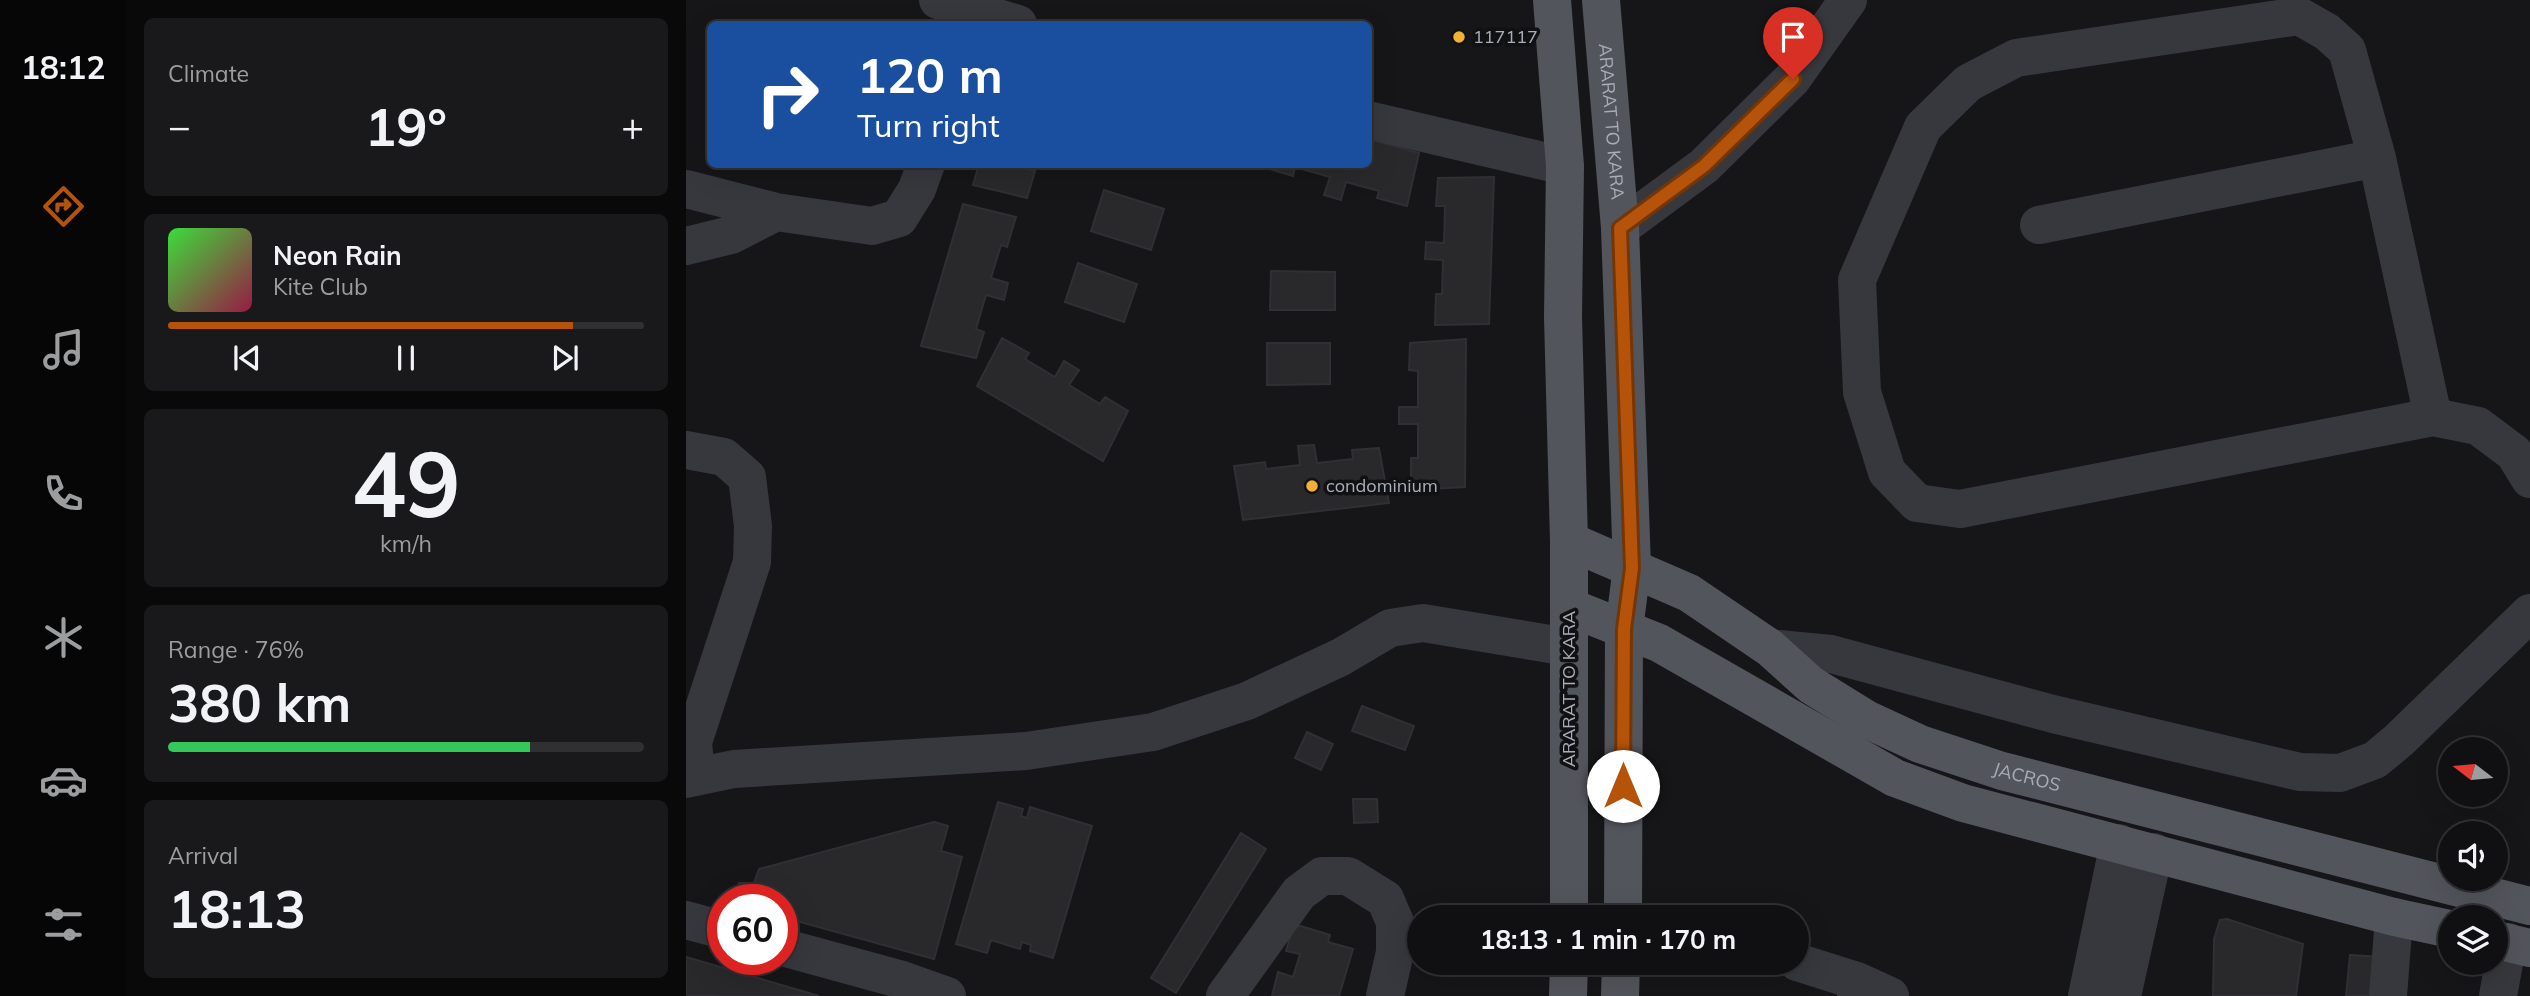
<!DOCTYPE html>
<meta charset="utf-8">
<style>
body{margin:0;font-family:Mulish,sans-serif;background:#19191b;color:#f1f3f6;height:100vh;display:flex;flex-direction:column;font-size:26px;white-space:nowrap}
*{box-sizing:border-box;margin:0}
p{font-size:23px;color:#9c9d9f}
.icon{flex:none;width:38px;height:38px;fill:none;stroke:currentColor;stroke-width:2;stroke-linecap:round;stroke-linejoin:round}
.map{position:relative;flex:1;overflow:hidden}
.drawer{display:flex;flex-direction:column;gap:18px;padding:18px;background:#09090a;width:560px}
.drawer>*{flex:none}
.hud{position:absolute;left:21px;top:21px;width:665px;height:147px;border-radius:10px;box-shadow:0 7px 28px #0002,0 0 0 2px #303032;background:#1a4fa0;color:#fff;overflow:hidden}
.needle{width:46px;rotate:286deg}
.controls{position:absolute;left:1752px;top:737px;display:grid;gap:14px}
.controls a{display:grid;place-items:center;width:70px;height:70px;border-radius:50%;background:#101012;box-shadow:0 7px 28px #0002,0 0 0 2px #303032;font-size:35px}
.speed{position:absolute;left:21px;top:884px;display:flex;gap:14px;font-size:35px;font-weight:700;text-align:center}
.speed>*{display:grid;place-content:center;width:91px;height:91px;border-radius:50%;background:#101012;box-shadow:0 7px 28px #0002,0 0 0 2px #303032;line-height:1}
.speed .limit{border:10px solid #d22;background:#fff;color:#111}
.pin{position:absolute;display:grid;place-items:center;width:60px;height:60px;color:#fff;margin:-72px -30px;border-radius:50% 50% 50% 0;rotate:-45deg;box-shadow:0 0 7px #0007}
.pin .icon{rotate:45deg}
.me{position:absolute;width:77px;margin:-38px;rotate:0deg;stroke-linejoin:round;filter:drop-shadow(0 0 5px #0008)}
.turn{display:flex;align-items:center;gap:24px;height:147px;padding:0 35px;font-size:32px}
.turn .icon{width:91px;height:91px;stroke-width:2.5}
.turn b{display:block;font-size:49px;line-height:60px}
.big{font-size:52px;font-weight:700;line-height:1.1}
.drawer .tile{flex:1;display:flex;flex-direction:column;justify-content:center;gap:10px;min-width:0;padding:0 24px;border-radius:10px;background:#19191b}
.drawer .dial{align-items:center;gap:0}
.dial b{font-size:91px;line-height:1}
.song{display:flex;align-items:center;gap:21px}
.cover{width:84px;height:84px;border-radius:10px;background:linear-gradient(135deg,hsl(120 70% 55%),hsl(340 70% 35%))}
.played{height:7px;border-radius:4px;background:linear-gradient(90deg,#b45309 85%,#303032 85%)}
.keys{display:flex;justify-content:space-around;direction:ltr}
.heat{display:flex;justify-content:space-between;align-items:center;font-size:38px;direction:ltr}
.charge{height:10px;border-radius:5px;background:linear-gradient(90deg,#34c759 76%,#303032 0)}
.trip{position:absolute;left:721px;top:905px;width:402px;height:70px;border-radius:35px;background:#101012;box-shadow:0 7px 28px #0002,0 0 0 2px #303032;font-weight:700;line-height:70px;text-align:center}
main{display:flex;flex:1;min-height:0}
.dock{display:flex;flex-direction:column;width:126px;justify-content:space-around;align-items:center;background:#060607;color:#9c9d9f}
.dock .icon{width:49px;height:49px}
.dock .current{color:#b45309}
.dock b{font-size:32px;color:#f1f3f6}
.map>svg:first-child{display:block}
</style>
<main>
<nav class="dock">
<b>18:12</b>
<svg class="icon current" aria-label="directions" viewBox="0 0 24 24"><path d="M12 3l9 9-9 9-9-9zM9 14v-3h6M13 9l2 2-2 2"/></svg>
<svg class="icon" aria-label="music" viewBox="0 0 24 24"><path d="M9 18V5l10-2v13"/><circle cx="6" cy="18" r="3"/><circle cx="16" cy="16" r="3"/></svg>
<svg class="icon" aria-label="phone" viewBox="0 0 24 24"><path d="M5 4h4l2 5-3 2q2 4 5 5l2-3 5 2v4C11 20 4 13 5 4z"/></svg>
<svg class="icon" aria-label="climate" viewBox="0 0 24 24"><path d="M12 3v18M4 7l16 10M4 17L20 7"/></svg>
<svg class="icon" aria-label="car" viewBox="0 0 24 24"><path d="M5 17H2v-5l4-1 3-4h7l3 4 3 1v5h-3M9 17h6M6 11h13"/><circle cx="7" cy="17" r="2"/><circle cx="17" cy="17" r="2"/></svg>
<svg class="icon" aria-label="filters" viewBox="0 0 24 24"><path d="M4 7h16M4 17h16"/><circle cx="9" cy="7" r="2"/><circle cx="15" cy="17" r="2"/></svg>
</nav>
<section class="drawer">
<div class="tile"><p>Climate</p>
<div class="heat"><a>−</a><b class="big">19°</b><a>+</a></div>
</div>
<div class="tile">
<div class="song"><i class="cover"></i><div><b>Neon Rain</b><p>Kite Club</p></div></div>
<div class="played"></div>
<div class="keys"><svg class="icon" aria-label="previous" viewBox="0 0 24 24"><path d="M18 5L8 12l10 7zM5 5v14"/></svg><svg class="icon" aria-label="pause" viewBox="0 0 24 24"><path d="M8 5v14M16 5v14"/></svg><svg class="icon" aria-label="next" viewBox="0 0 24 24"><path d="M6 5l10 7-10 7zM19 5v14"/></svg></div>
</div>
<div class="tile dial"><b>49</b><p>km/h</p></div>
<div class="tile"><p>Range · 76%</p><b class="big">380 km</b><div class="charge"></div></div>
<div class="tile"><p>Arrival</p><b class="big">18:13</b></div>
</section>
<div class="map">
<svg width="1844" height="996" viewBox="0 0 1844 996">
<rect width="100%" height="100%" fill="#161618"/>
<path fill="#29292c" stroke="#303034" stroke-width="2" d="M682,139L733,153L721,206L691,198L693,191L660,182L655,200L638,195L644,177L609,167L607,176L580,168L581,164H682Z
M293,164H342L341,169L349,171L341,198L287,185Z
M808,177L803,324L749,325L750,294H756L757,260L739,259L740,242L758,243L759,206H750L752,178Z
M418,190L478,209L465,250L405,231Z
M277,204L330,217L321,247L315,245L305,278L322,283L318,300L300,295L290,329L298,332L290,358L235,346Z
M392,263L451,284L438,322L379,302Z
M585,271L649,272V310H584Z
M316,338L343,353L339,359L369,377L378,361L393,370L383,385L414,404L419,397L442,411L417,461L291,386Z
M780,339L779,487L725,490V458H732V424H713V407H732V371L723,370L724,343Z
M581,343H644V384L581,385Z
M628,445L631,463L667,459L666,450L693,448L703,503L557,520L548,466L579,462L580,469L614,465L612,446Z
M676,706L728,726L719,750L666,731Z
M621,732L647,744L635,770L609,758Z
M667,799H691L692,822L668,823Z
M312,802L337,809L335,816L341,818L344,807L406,826L367,958L344,951L345,945L336,942L334,949L305,940L301,953L270,944Z
M248,822L262,826L255,851L276,857L248,959L96,917V900H49L53,883H68L73,869Z
M555,833L580,849L490,993L465,978Z
M1541,919L1617,944L1610,996H1527L1528,939L1534,920Z
M608,924L644,935L642,942L667,949L653,996H586L592,972L607,977L614,954L600,951Z
M1664,955L1697,957L1693,996H1660Z
M0,957L133,996H0Z"/>
<g fill="none" stroke-linecap="round" stroke-linejoin="round">
<path stroke="#37383d" stroke-width="38" d="M252,0L332,24
M682,120L879,166
M0,189L90,212L186,226L213,218L231,189L240,164
M1353,225L1691,158
M934,228L1018,166L1106,79L1162,0
M0,246L45,235L90,212
M1747,417L1691,158L1661,50L1641,32L1613,16L1330,58L1282,83L1237,127L1171,280L1176,392L1201,472L1231,503L1274,509L1747,417L1792,426L1828,453L1844,479
M0,450L38,457L61,477L67,526L66,562L7,742L10,776
M1084,648L1145,654L1367,714L1614,772L1654,773L1689,760L1713,740L1844,613
M0,779L48,769L340,751L467,732L561,701L655,657L704,628L737,623L882,647
M0,920L37,930
M96,947L213,979L261,996
M1111,962L1171,981L1170,996
M1171,981L1204,996
M539,996L613,893L636,876H662L699,899L709,922V952L699,996
M1401,996L1433,843
M1436,996L1468,852
M1702,996L1708,917
M1812,996L1822,942"/>
<g stroke="#53555c" stroke-width="38">
<path d="M866,0L879,166L877,317L883,541V917"/>
<path id="s1" d="M915,0L934,228L946,567L938,629L937,917"/>
<path id="s2" d="M883,541L1003,593L1084,648L1125,685L1180,719L1234,744L1316,771L1844,906"/>
<path d="M883,607L973,643L1209,778L1277,803L1708,917L1764,929"/>
<path d="M1810,940L1844,948"/>
<path d="M882,996L883,962"/>
<path d="M934,996L935,962"/>
</g>
</g>
<g fill="none" stroke-linecap="round" stroke-linejoin="round">
<defs>
<path id="route" d="M937,786L938,629L946,568L934,228L1018,166L1107,79"/>
</defs>
<use href="#route" stroke="#753606" stroke-width="18"/>
<use href="#route" stroke="#b45309" stroke-width="12"/>
</g>
<g fill="#f2b134" stroke="#111113" stroke-width="2.5">
<circle cx="773" cy="37" r="7"/>
<circle cx="626" cy="486" r="7"/>
</g>
<g text-anchor="middle" stroke-width="7" stroke-linejoin="round" paint-order="stroke">
<g font-size="18" fill="#a8adb8" stroke="#111113" text-anchor="start">
<text x="787" y="43">117117</text>
<text x="640" y="492">condominium</text>
</g>
<g font-size="18" fill="#a8adb8" stroke="#111113">
<text dy="6" stroke="none"><textPath href="#s1" startOffset="122">ARARAT TO KARA</textPath></text>
<text transform="translate(883 689) rotate(-90)" y="6">ARARAT TO KARA</text>
<text dy="6" stroke="none"><textPath href="#s2" startOffset="520">JACROS</textPath></text>
</g>
</g>
</svg>
<div class="controls">
<a><svg class="needle" viewBox="-14 -14 28 28"><path d="M0-13l5 13h-10z" fill="#e53935"/><path d="M0 13l5-13h-10z" fill="#9c9d9f"/></svg></a>
<a><svg class="icon" aria-label="sound" viewBox="0 0 24 24"><path d="M4 9h4l5-4v14l-5-4H4zM17 9q2 3 0 6"/></svg></a>
<a><svg class="icon" aria-label="layers" viewBox="0 0 24 24"><path d="M12 4l9 5-9 5-9-5zM3 14l9 5 9-5"/></svg></a>
</div>
<div class="speed"><div class="limit">60</div></div>
<div class="pin" style="left:1107px;top:79px;background:#d93025"><svg class="icon" aria-label="arrive" viewBox="0 0 24 24"><path d="M6 21V4h12l-3 4 3 4H6"/></svg></div>
<svg class="me" style="left:937px;top:786px" viewBox="-20 -20 40 40"><circle r="19" fill="#fff"/><path d="M0-13L10 11 0 6-10 11z" fill="#b45309"/></svg>
<div class="trip">18:13 · 1 min · 170 m</div>
<div class="hud">
<div class="turn"><svg class="icon" aria-label="right" viewBox="0 0 24 24"><path d="M7 20v-9h11M14 6l5 5-5 5"/></svg><div><b>120 m</b>Turn right</div></div>
</div>
</div>
</main>
